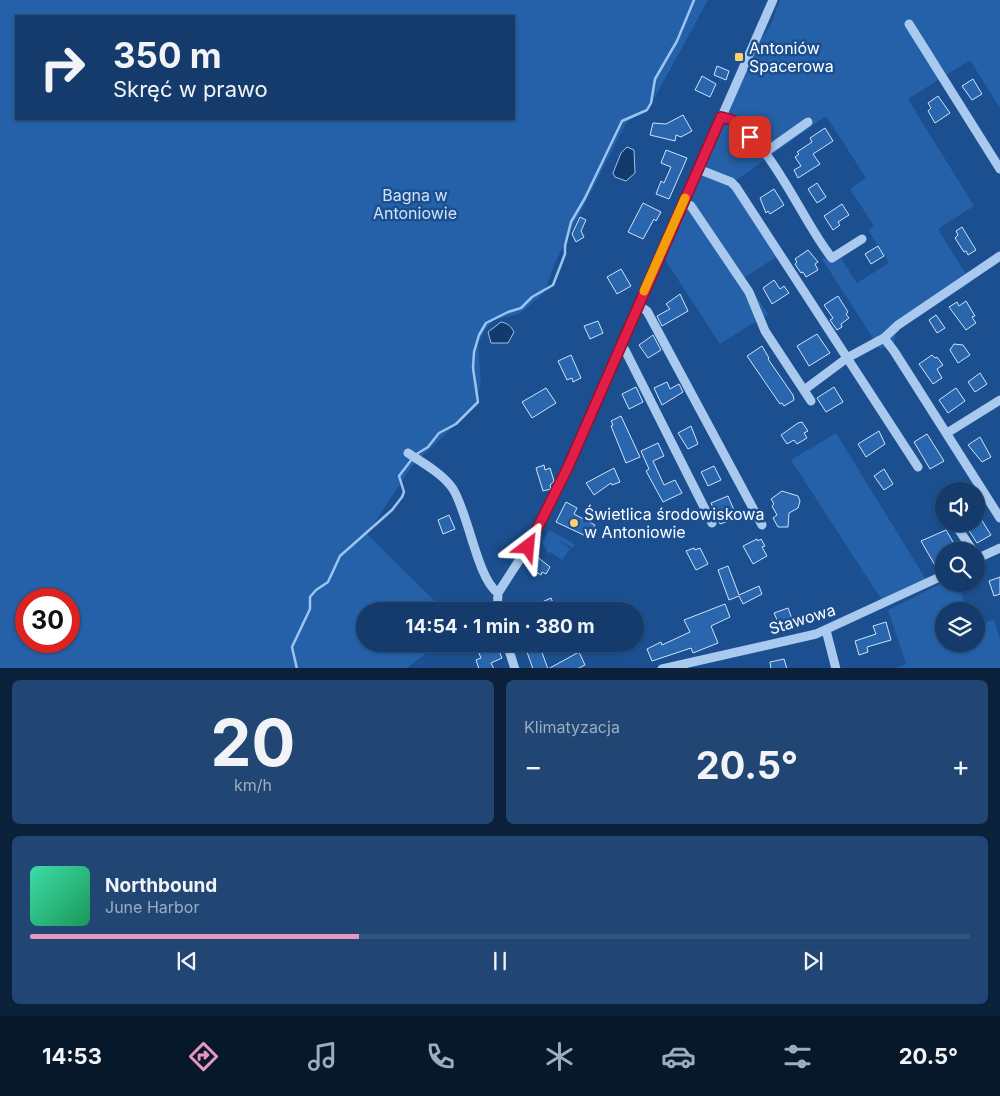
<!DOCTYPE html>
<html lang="pl">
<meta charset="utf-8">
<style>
body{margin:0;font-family:Inter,sans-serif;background:#214673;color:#f1f3f6;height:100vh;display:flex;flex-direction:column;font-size:19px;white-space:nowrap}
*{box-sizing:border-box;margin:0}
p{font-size:16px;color:#9dadc1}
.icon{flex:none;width:28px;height:28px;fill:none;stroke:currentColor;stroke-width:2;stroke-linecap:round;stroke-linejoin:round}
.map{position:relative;height:668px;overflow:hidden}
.panel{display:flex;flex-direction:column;gap:12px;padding:12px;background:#0b203b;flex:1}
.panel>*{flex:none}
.banner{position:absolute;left:15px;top:15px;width:500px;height:105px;border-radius:0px;box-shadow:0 1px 4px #0004,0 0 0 1px #33557e;background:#143b6b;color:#f1f3f6;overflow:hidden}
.buttons{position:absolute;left:935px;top:482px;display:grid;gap:10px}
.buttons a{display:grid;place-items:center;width:50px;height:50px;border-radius:50%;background:#143b6b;box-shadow:0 1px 4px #0004,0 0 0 1px #33557e;font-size:25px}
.speed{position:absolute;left:15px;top:588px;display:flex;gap:10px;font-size:25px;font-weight:700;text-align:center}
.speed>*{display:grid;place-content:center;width:65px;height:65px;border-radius:50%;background:#143b6b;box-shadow:0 1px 4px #0004,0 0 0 1px #33557e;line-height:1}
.speed .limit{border:8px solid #d22;background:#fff;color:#111}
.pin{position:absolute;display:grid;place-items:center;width:42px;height:42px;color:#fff;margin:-21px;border-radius:10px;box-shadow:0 2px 8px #0006}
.me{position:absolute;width:55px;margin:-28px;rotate:29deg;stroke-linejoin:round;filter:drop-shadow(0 0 4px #0008)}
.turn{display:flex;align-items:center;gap:18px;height:105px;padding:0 15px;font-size:22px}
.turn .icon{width:65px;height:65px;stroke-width:2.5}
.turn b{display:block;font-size:35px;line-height:42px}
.big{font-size:38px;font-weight:700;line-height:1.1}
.panel .tile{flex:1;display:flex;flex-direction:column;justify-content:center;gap:8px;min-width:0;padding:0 18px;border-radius:8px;background:#214673}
.panel .dial{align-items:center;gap:0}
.dial b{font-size:65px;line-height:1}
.song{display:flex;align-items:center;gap:15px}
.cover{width:60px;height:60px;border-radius:8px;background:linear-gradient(135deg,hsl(160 70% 55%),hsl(150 70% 35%))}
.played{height:5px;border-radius:2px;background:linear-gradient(90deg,#e797bd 35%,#33557e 35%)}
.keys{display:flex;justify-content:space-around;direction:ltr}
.heat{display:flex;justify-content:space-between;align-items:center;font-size:28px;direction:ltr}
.panel .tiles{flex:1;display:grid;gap:12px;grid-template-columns:1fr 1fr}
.tile:last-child{grid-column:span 2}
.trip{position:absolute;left:356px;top:602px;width:288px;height:50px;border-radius:25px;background:#143b6b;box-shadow:0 1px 4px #0004,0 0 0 1px #33557e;font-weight:700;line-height:50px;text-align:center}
.tabs{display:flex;height:80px;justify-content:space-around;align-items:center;background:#08182b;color:#9dadc1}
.tabs .icon{width:35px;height:35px}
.tabs .active{color:#e797bd}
.tabs b{font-size:22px;color:#f1f3f6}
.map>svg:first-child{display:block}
</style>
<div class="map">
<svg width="1000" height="669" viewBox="0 0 1000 669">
<rect width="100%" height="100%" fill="#1b4f8f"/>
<path fill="#2461a8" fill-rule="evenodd" d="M0,0H708L650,106L626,123L555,263L544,293L519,314L494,320L484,331L478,344L481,382L475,406L412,466L367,534L445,611H365V644H438L406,669H0ZM16,16H514V119H16ZM26,599H69V641H26Z
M780,0H1000V108L970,60L908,99L974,206L938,229L971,282L896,331L894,344L880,349L822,259L836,251L857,283L889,263L868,230L874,226L850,189L866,178L826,116L731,184L776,257L744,278L768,314L720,344L664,258L756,47L771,24Z
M836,433L927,581L883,602L791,460Z
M549,530L575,544L572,548L560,540L559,541L570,549L562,560L551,552L549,554L542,543Z
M944,582L958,584L967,611H944V644H976V625L994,620L1000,640V668H895L906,664L888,610Z"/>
<path fill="#123a6d" stroke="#9cc4f0" d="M627,147L634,150L635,173L626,181L615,177L613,173L621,153Z
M501,322C507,323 511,326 514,332L508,343H491L488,332Z"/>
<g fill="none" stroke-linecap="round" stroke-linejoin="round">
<path stroke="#9cc4f0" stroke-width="2.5" d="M297,669L292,647L310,609V597L316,590L328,582L340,556L392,510L402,497L404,492L399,476L415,455L428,447L439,433L456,424L478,402L473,368L474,352L479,335L486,323L508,312L521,308L532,297L553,285L565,254V246L571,222L585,198L622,121L647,110L651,103L655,79L677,41L694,0"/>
</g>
<path fill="#2a66ad" stroke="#cfe3fa" d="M717,66L729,71L726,80L714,75Z
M702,76L716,84L710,97L695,90Z
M973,79L982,94L972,100L962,86Z
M938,96L950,113L935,123L928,111L931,108L928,103Z
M683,115L692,131L681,137L676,135L675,141L650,135L653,123L666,124Z
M825,128L833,141L813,154L820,164L798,178L794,170L801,166L795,157L799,154L797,152L812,142L810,138Z
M666,150L687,158L669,199L656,194L661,181L664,183L671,167L661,163Z
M817,183L826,197L817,203L808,189Z
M774,189L784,205L770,214L768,211L766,213L760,198Z
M643,203L661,212L656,221L654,219L643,239L628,232Z
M842,204L849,215L838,222L840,225L833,230L824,216Z
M580,217L586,220L581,231L584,237L576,242L572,234Z
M962,227L976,250L968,255L966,251L964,252L955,238L958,235L956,231Z
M878,246L884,256L871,264L865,254Z
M808,250L818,262L815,264L818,270L806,277L803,272L801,273L795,264L797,262L795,259Z
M621,269L631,286L617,294L607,277Z
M774,280L780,289L784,286L789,293L772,304L763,288Z
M680,294L688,311L662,326L657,316L670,309L666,304Z
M838,296L848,312L846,314L849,318L841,324L842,327L837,330L830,320L833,318L824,305Z
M966,301L975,316L972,317L976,323L966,330L949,307L957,302L959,306Z
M936,315L945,328L937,333L929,320Z
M598,321L603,333L590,339L584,326Z
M817,334L830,353L809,366L797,346Z
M653,335L661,350L648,358L639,345Z
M954,344L963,345L970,355L958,363L950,350Z
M762,346L769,358L768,359L793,395L794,400L784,406L782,403L780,404L747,356Z
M571,355L581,378L573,382L572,378L567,380L558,361Z
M932,355L935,358L937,357L943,365L937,369L942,378L933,384L919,364Z
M980,373L987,384L975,392L968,382Z
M667,382L670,389L679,384L683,392L662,405L654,388Z
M636,387L643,402L629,409L622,394Z
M834,387L843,402L826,412L817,398Z
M546,388L556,403L532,418L522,402Z
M956,388L965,401L948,413L939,400Z
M621,416L640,457L626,463L611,426L613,425L611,421Z
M802,422L808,431L804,433L807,438L797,444L794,440L787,444L781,435L798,423Z
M691,426L698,444L688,449L678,433Z
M879,431L885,444L866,457L858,444Z
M927,434L944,461L930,469L914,442Z
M980,437L991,457L982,462L968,445Z
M658,443L664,456L653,461L664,485L675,480L682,493L663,502L646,471L649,469L641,451Z
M544,465L545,470L550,468L554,481L550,485L551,489L543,491L536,468Z
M714,466L721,480L708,486L701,472Z
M614,468L620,482L612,485L611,483L594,495L586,483Z
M884,469L893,484L884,490L874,476Z
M782,491L798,496L800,501L798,508L789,513L788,527H778L773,518L777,515L772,506L774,504L771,499Z
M728,496L734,510L731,511L734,519L720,524L711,503Z
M566,502L577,508L574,514L595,525L588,537L556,522Z
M976,511L991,535L977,543L966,526L976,524Z
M449,515L455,529L443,534L438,520Z
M946,530L956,547L944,551V562L936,567L921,541Z
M757,539L758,541L761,539L765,546L762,547L767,556L753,564L743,546Z
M694,548L695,550L700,548L708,564L696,570L686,551Z
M536,556L550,567L546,574L542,572L541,575L530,568Z
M728,566L739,595L759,586L762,594L743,604L739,596L729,600L718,570Z
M1000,577V594L994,596L989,581Z
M551,598L555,608L549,611H522Z
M725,604L730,617L711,626L718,643L693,653L691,648L652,661L647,649L661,642L662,645L690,632L684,620Z
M788,608L794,624L781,629L774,613Z
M886,622L891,640L867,647L868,652L859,655L855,641L876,634L873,626Z
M475,644H496L502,658L491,663L494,669H479L476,660L481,658Z
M540,647L548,669H533L527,652Z
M579,652L585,665L577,669H548Z
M784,659L787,669H771L770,662Z"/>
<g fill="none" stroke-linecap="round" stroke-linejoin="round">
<path stroke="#a9c9ee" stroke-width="9" d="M909,24L1000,169
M721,117C768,130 801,221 832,258L862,239
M764,153L808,122
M698,169L731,182L736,187L918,467
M684,202L691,206L749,292L765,331L811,401
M638,305L647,311L762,525
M884,338L898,325L1000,256
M620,346L625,350L712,523
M804,390L847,358L884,338L894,351L1000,518
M947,433L1000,400
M408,453C423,463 443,474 453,489C469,515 477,578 498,593
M943,506L944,507
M955,524L973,551
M976,559L1000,548
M497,611L498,593L533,539L568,467L773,0
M826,630L836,669
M507,644L515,669
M662,669L816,634L944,575"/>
</g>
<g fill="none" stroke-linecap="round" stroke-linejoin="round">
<defs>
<path id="route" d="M528,547L568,467L721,117L732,120L750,137"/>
</defs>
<use href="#route" stroke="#92132f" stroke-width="12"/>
<use href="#route" stroke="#e11d48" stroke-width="9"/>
<path stroke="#f59e0b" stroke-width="9" d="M644,291L685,198"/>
</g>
<g fill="#ffd166" stroke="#1b4f8f" stroke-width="2">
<rect x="734" y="52" width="10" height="10" rx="2.5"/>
<circle cx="574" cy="523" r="5"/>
</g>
<g text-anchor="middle" stroke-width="5" stroke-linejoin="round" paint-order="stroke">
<g font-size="16" fill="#fff" stroke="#1b4f8f" text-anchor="start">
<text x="749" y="54">Antoniów<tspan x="749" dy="18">Spacerowa</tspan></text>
<text x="584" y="520">Świetlica środowiskowa<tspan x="584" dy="18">w Antoniowie</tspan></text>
</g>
<g font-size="16" fill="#cfe3fa" stroke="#1b4f8f">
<text x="415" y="201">Bagna w<tspan x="415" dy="18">Antoniowie</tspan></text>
</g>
<g font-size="16" fill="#fff" stroke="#1b4f8f">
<text transform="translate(802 619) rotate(-17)" y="6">Stawowa</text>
</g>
</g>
</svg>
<div class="buttons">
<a><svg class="icon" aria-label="sound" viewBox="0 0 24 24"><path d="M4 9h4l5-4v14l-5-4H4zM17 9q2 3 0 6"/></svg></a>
<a><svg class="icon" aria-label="search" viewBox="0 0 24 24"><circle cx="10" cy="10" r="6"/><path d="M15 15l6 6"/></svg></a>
<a><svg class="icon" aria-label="layers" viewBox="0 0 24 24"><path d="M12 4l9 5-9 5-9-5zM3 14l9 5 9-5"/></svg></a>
</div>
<div class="speed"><div class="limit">30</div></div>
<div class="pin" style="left:750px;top:137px;background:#d93025"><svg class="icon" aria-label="arrive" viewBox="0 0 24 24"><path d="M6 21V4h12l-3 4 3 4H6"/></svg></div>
<svg class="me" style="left:528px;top:547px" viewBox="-20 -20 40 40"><path d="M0-17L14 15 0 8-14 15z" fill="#e11d48" stroke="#fff" stroke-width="4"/></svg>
<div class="trip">14:54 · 1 min · 380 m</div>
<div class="banner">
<div class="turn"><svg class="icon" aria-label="right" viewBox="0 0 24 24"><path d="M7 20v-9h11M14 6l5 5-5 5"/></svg><div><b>350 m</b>Skręć w prawo</div></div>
</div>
</div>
<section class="panel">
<div class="tiles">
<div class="tile dial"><b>20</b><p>km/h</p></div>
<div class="tile"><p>Klimatyzacja</p>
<div class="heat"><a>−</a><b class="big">20.5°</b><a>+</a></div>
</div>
<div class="tile">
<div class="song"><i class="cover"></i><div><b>Northbound</b><p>June Harbor</p></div></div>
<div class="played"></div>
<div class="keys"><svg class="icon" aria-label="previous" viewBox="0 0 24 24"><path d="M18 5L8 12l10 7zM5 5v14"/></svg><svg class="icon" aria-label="pause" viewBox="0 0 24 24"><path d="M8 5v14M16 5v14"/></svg><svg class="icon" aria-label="next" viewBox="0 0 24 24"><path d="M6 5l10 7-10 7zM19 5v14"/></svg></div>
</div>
</div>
</section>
<nav class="tabs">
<b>14:53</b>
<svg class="icon active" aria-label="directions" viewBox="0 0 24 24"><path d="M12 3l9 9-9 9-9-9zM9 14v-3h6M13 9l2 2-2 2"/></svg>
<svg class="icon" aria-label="music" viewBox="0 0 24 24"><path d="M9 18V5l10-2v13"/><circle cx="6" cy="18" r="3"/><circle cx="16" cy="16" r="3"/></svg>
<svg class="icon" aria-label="phone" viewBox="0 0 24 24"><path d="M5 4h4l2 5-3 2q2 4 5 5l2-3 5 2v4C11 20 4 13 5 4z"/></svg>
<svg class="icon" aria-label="climate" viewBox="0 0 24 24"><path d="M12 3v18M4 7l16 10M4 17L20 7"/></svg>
<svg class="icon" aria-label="car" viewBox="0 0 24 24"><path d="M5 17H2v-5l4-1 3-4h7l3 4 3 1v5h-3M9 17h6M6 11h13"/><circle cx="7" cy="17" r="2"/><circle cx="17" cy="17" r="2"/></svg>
<svg class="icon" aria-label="filters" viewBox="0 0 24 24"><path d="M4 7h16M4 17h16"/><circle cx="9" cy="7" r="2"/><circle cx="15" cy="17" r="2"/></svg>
<b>20.5°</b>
</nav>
